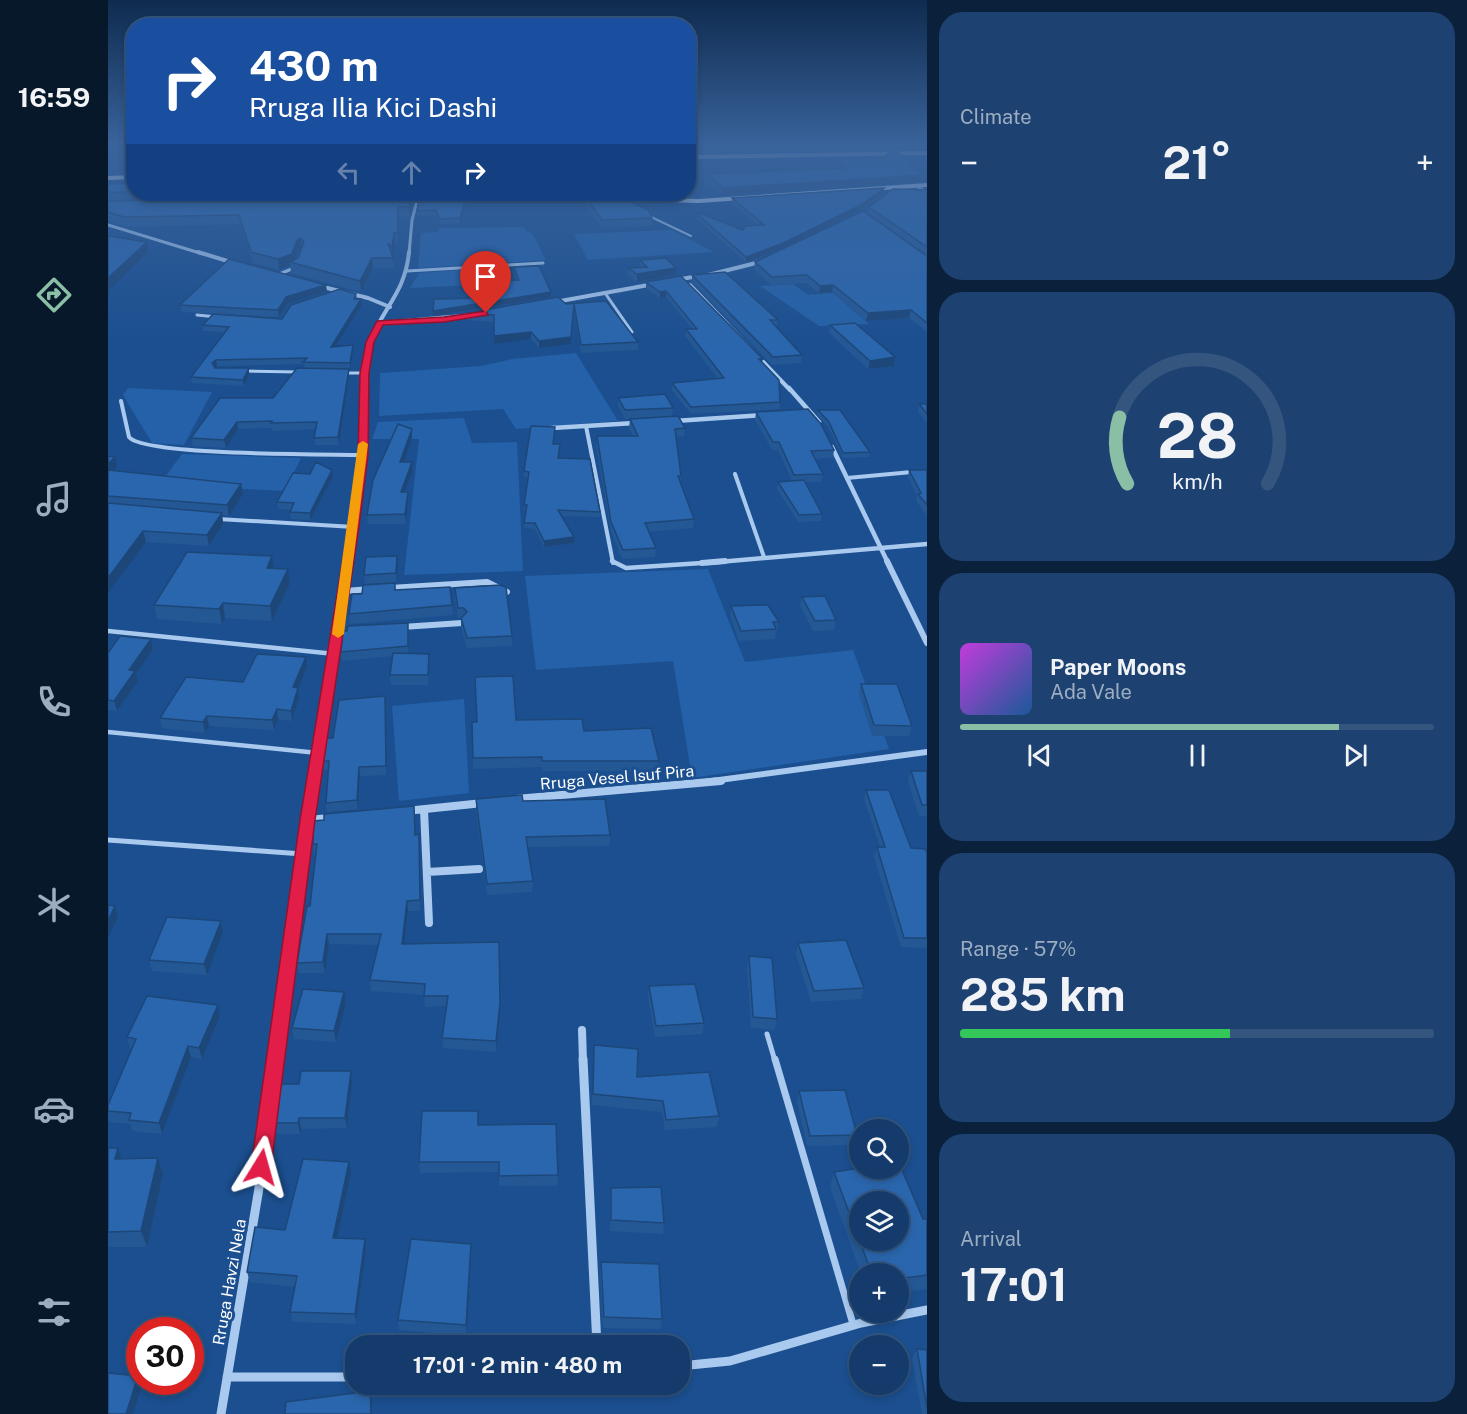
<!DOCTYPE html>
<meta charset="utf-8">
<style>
body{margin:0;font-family:"Public Sans",sans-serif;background:#1d4271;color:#f1f3f6;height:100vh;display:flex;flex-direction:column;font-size:22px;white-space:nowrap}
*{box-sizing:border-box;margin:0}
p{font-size:20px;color:#9dadc1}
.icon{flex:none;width:33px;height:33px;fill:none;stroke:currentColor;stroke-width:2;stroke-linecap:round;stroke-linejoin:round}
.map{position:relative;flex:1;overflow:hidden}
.details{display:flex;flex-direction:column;gap:12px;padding:12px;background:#0b203b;width:540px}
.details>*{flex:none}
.hud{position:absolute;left:18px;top:18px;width:570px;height:183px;border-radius:24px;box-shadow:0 3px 9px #0003,0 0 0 2px #33557e;background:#1a4fa0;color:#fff;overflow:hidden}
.fabs{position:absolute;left:741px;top:1119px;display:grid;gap:12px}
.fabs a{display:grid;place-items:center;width:60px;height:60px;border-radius:50%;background:#143b6b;box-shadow:0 3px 9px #0003,0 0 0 2px #33557e;font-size:30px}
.speed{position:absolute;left:18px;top:1317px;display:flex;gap:12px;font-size:30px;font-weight:700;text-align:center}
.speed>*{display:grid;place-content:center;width:78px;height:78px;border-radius:50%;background:#143b6b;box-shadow:0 3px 9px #0003,0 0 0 2px #33557e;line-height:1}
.speed .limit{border:9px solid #d22;background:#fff;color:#111}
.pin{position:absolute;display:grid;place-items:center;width:51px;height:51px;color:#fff;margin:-62px -26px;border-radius:50% 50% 50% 0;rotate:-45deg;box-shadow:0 0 6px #0007}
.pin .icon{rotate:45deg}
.me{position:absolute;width:66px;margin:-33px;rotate:8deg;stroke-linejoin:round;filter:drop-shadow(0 0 4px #0008)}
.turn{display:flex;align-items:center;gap:21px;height:126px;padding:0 24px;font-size:27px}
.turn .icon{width:78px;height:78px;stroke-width:2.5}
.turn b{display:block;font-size:42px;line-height:51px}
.lanes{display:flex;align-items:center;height:57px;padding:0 24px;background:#0003;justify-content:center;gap:30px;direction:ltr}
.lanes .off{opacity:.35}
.big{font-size:45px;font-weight:700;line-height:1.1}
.details .tile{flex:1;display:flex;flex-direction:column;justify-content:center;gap:9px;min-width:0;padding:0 21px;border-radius:24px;background:#1d4271}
.details .dial{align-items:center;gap:0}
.dial svg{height:156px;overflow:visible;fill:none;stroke:#33557e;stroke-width:7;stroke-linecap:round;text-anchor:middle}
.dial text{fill:#f1f3f6;stroke:none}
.song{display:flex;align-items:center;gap:18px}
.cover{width:72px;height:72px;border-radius:9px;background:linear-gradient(135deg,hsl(290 70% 55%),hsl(210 70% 35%))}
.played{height:6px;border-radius:3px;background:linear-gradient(90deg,#8abfa5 80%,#33557e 80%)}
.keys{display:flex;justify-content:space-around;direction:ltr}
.heat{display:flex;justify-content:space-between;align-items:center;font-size:33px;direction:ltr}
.charge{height:9px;border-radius:4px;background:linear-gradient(90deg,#34c759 57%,#33557e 0)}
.trip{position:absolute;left:237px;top:1335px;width:345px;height:60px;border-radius:24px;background:#143b6b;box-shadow:0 3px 9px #0003,0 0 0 2px #33557e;font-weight:700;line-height:60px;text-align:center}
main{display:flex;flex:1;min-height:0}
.tabs{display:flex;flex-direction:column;width:108px;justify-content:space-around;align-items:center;background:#08182b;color:#9dadc1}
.tabs .icon{width:42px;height:42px}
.tabs .current{color:#8abfa5}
.tabs b{font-size:27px;color:#f1f3f6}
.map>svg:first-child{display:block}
</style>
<main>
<nav class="tabs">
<b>16:59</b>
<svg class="icon current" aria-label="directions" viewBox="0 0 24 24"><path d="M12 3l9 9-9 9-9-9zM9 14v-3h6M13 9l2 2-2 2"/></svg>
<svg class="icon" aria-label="music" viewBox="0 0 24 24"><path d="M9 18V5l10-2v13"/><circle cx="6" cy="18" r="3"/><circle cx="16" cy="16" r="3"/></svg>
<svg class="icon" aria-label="phone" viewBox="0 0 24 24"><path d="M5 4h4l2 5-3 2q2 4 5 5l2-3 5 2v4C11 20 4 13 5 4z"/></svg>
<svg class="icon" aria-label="climate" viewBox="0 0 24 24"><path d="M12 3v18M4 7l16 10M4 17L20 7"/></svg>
<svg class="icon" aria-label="car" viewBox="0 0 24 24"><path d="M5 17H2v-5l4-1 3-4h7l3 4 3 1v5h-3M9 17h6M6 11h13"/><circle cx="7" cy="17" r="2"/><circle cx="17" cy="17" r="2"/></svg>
<svg class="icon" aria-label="filters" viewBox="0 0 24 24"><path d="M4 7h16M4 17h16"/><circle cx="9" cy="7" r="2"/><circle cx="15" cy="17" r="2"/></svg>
</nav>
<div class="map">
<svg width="819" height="1414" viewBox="0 0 819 1414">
<rect width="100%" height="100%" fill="#1b4f8f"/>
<path fill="#2461a8" d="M415,227L419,232L424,233L438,260L310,268L313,233L329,232L332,228Z
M564,230L606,252L480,260L466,234Z
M397,267L402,283L302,288L311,273Z
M685,284L700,295L725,293L761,324L711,326L652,286Z
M468,353L510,421L408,429L395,409L271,416L272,373L373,366L404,359Z
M20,388L104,392L76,445L44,443L15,395Z
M356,418L364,443L409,442L415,571L296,575L311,439H264L270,422Z
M74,454L193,458L177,491L51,485Z
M600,569L637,662L745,650L781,749L584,778L565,661L428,670L417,576Z
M356,699L361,793L291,801L284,706Z"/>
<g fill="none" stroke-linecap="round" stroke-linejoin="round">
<path stroke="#a9c9ee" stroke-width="2" d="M539,215L583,236"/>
<path stroke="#a9c9ee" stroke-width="3" d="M299,271L435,263
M169,275L186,268
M497,293L524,332
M89,315L109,317
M136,371L190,372
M238,373H256"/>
<path stroke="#a9c9ee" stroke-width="4" d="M13,401L21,437C36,456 222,454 255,455
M478,426L505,563
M627,474L656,557
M739,478L804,472
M110,519L246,527"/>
<path stroke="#a9c9ee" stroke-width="4.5" d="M504,561L518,568L594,563
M0,631L227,654
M0,732L210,753"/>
<path stroke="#a9c9ee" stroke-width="5" d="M0,840L195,854
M659,1034L667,1061"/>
<path stroke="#a9c9ee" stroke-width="7" d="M667,1059L745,1324"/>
<path stroke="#a9c9ee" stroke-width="3" d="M809,186L819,193
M0,225L95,254
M301,254L304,220L310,197"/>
<path stroke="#a9c9ee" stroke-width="4" d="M90,252L126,263
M600,275L652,262
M568,280L590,276
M582,285L682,390
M211,286L260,298L282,307
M447,302L546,284
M272,323L366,315
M256,390C256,374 257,357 262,343C274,308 297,294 301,252"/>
<path stroke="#a9c9ee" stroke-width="4.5" d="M681,388L711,422
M567,421L656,415
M444,428L527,423
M724,447L780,563
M240,563L255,455L256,388
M599,563L819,544"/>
<path stroke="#a9c9ee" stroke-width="6" d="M779,561L819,643
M594,563L617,561
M282,588L379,582L399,592
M237,591L263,589
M294,627L354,623
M206,782L241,561
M596,782L819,752"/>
<path stroke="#a9c9ee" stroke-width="8" d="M408,799L613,781
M316,810L321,923
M298,811L375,803
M200,820L222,818
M319,872L371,869
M474,1030L475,1061
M168,1061L206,781"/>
<path stroke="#a9c9ee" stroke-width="9" d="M475,1059L489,1346
M572,1366L622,1361L753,1323L819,1310
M119,1377H248
M113,1414L151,1188L168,1059"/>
<path fill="#d6e6fa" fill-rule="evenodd" d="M819,183V187L591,203L409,198L289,200L286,198L289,196L409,194L591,199Z"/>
<path fill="#fff" fill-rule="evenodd" d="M819,151V155L580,159V155Z
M26,175V179L0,180V176Z"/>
</g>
<path fill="#245895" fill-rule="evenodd" d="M728,160L814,181L614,195L597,181L598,174L729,168L727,166Z
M26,183V194H308H304L305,202L301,216L291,217L290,243H287L285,256L286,268H265L253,292L183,273L182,265L171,270L145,263L132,224L18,227L0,221V184ZM194,248L190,258L186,260L190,250Z
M776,188L775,192L752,210L675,248L638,262L589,219L590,215L635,230L650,225L624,203V198Z
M819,190V255L760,213L761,207Z
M479,199L544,218V226L494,228L479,206Z
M330,201H359L352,223L332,224L328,215L309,216V211Z
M819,256V332L801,318L758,321L724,292L711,293L698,283L663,285L646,269L647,262Z
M532,260L567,275L529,282L519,275L520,268H532Z
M406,267L443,292V297L325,316L379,298L375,286V282L410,280L406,271Z
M584,275L670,320L668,328L694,355L693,363L664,365L584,282Z
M573,276L655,359L654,363L672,402V409L583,414L564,390V383L610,379L577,336L578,329H584L558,297L552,298L538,288V282Z
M219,291L179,304L171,317L74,312L72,305Z
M248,294L249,299L254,305L228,346L245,351L242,369L196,368V364L109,366L107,368L141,374L136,386L84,383L83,377L117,332L95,331V325L174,319Z
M498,301L530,342V350L473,353L466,311L463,344L431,348L423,339L386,344V322L359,320V313Z
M722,325L787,357L786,366L760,369L721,333Z
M241,376L231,445H207L206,438L208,429L164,431V428L130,429L118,448L85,446L83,438L165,398Z
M510,398L565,408L564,416L517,419L510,406Z
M811,404H819V423L810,412Z
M710,410L762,452L761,457L735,458L720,427L709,415Z
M648,412L726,450L725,458L707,459L715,474L713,482H698L714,514L713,521L690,522L669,489L670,482L684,481L670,450H664L647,420Z
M522,419L577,428L576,436L568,437L573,476V483L586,519L585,528L540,532L548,548L547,557L514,559L503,531L488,445L489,436H525L521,428Z
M304,429V438L296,462H304L305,471L297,492H300V501L298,524H260L259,515Z
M447,432L445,444L450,458L492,512V517L453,516L466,543L436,547L427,529L416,528L418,510H416V505L420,477H416V471Z
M0,456L9,467L6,470L133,484L135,494L121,516L114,515L115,524L101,546L38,542L0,593Z
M801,470H819V516L808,501L809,496L800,477Z
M225,477L202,520L183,519L182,512V510L170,509L169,502Z
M290,566L289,582L257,584L256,575Z
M166,568L180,569L182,583L164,621L117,618L114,624L49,619L46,605Z
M347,588L404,636V646L359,648L353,628V618H350L347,598Z
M288,590L344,605L345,615L242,624L241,614L254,594Z
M694,597L728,620L726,630L705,631L692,606Z
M623,606L671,622L669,632H668L667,639L631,641L622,616Z
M301,631L300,653L321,664L320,685H283L282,675L285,656L234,661L233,652Z
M45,649L28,674L30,681L9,711L0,710V653Z
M198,657L199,667L190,690L191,698L184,721L170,719L166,730L101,726L97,733L54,728L52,718L135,682Z
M753,684L804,726L801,736H764L751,694Z
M277,696L278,775L252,776L250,809L219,812L218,803L221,770H216L214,761L225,738Z
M408,720L476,731L551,761L550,771H434V767L365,769L364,722Z
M803,771H819V816H811L800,781Z
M758,790L803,848L819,853V948L793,947L766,857L769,847H772L756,799Z
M368,799L415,801L502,835L501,846L420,847L425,881L424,892L379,895L368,810Z
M311,834L312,911H300L296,944L392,1014L388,1052L335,1048L334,1038L339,1006L317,1007L316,995L263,991L262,980L270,945L221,944L217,973H191L189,963L202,906L208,855H206L205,844Z
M113,921L115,932L99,975L44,971L41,960Z
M690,943L756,988L753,999L703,1002L688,954Z
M641,956L669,1019L667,1030L643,1028L639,967Z
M541,986L596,1023L594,1034L547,1037L540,997Z
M238,1003L228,1042L186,1039L184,1028Z
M110,1005L112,1016L94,1059L83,1057L54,1134L24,1131L22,1124L1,1122L0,1118V1105L24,1049L22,1048L19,1037Z
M486,1045L529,1077L611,1116L609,1127L557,1130L554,1112L484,1105Z
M243,1071L244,1082L239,1128L193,1129L192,1134H169L167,1123L191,1084Z
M691,1091L749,1135L746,1145L699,1146L689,1102Z
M370,1125L450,1175L449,1186H391V1172L312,1173L311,1162Z
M0,1148L14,1159L50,1158L55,1174L39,1247H0Z
M726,1172L815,1219H819V1289L790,1293V1274H753L722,1187Z
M243,1173L229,1238L257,1239L258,1249L248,1324L185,1322L182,1312L187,1287L142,1282L139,1272L177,1230Z
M503,1188L556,1223L555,1234L502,1231Z
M363,1254L359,1336L291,1330L290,1320Z
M493,1262L554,1319L553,1329L495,1328L492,1272Z
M809,1349L819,1350V1414H814L804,1359Z"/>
<path fill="#1d4779" d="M816,175L814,181L614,195L615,188Z
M776,188L775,192L752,210L675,248L638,262V257Z
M304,194L305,202L301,216V207Z
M359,195V201L352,223V218Z
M286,233L287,243L285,258L284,248Z
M193,238L194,248L190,250L185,264V263L182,262V265L171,270L170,259L189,240Z
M39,242L40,252L0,291V278Z
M264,258L265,268L253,292L252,281Z
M568,268L567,275L529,282V274Z
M218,285L219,291L179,304L171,317L170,310L178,297Z
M725,285L724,292L711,293L712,286Z
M558,291V297L552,298V292Z
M443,292V297L325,316V311Z
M253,299L254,305L224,352L223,347Z
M466,304L463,344L431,348V341Z
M803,310L801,318L758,321L760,313Z
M423,332V339L386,344V336Z
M245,345V351L242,369V363Z
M787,357L786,366L760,369L762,361Z
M108,360L109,366L105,369L104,363Z
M141,368V374L136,386L135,380Z
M241,369V376L231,445L230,437Z
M129,422L130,429L118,448L116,440Z
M304,429V438L293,471L292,462Z
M7,457L9,467L0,477V464Z
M304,462L305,471L293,501V492Z
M224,470L225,477L202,520V513Z
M133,484L135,494L121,516L119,505Z
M300,492V501L298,524L297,514Z
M114,513L115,524L101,546L99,535Z
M35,531L38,542L0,593V578Z
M466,537V543L436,547V541Z
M164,556L166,570L159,568Z
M289,556L290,566L289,582L288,573Z
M180,569L182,583L164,621L162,606Z
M115,603L117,618L114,624L111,609Z
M43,639L45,649L28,674L30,681L9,711L6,701L21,670Z
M198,657L199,667L190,690L191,698L184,721L183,711L185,687Z
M277,696L278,705V775V766Z
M169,709L170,719L166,730L164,720Z
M99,716L101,726L97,733L95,722Z
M251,767L252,776L250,809L249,800Z
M311,834L312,845V911V900Z
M299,901L300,911L295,954L294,944Z
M7,906L10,917L0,938V921Z
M113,921L115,932L99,975L96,964Z
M219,934L221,944L217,973L215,962Z
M236,992L238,1003L228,1042L226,1031Z
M392,1003V1014L388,1052V1041Z
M110,1005L112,1016L94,1059L91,1048Z
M80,1046L83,1057L54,1134L51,1123Z
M243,1071L244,1082L239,1128L237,1118Z
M191,1118L193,1129L192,1134L190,1123Z
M10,1148L15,1164L7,1159Z
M50,1158L55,1174L39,1247L33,1231Z
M241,1162L243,1173L227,1248L225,1238Z
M257,1239L258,1249L248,1324L247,1314Z
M363,1244V1254L359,1336L358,1325Z
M30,1376L34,1386L25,1414H18Z
M262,1391L264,1401V1414H263Z"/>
<path fill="#2a66ad" stroke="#1d4779" stroke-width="1.5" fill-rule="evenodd" d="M781,152H789L816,175L615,188L598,174L738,168L728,160L777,158Z
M26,183V192H0V184Z
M776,188L753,205L675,243L638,257L590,215L591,213L635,230L637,226L656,225L624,198Z
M785,189L819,190V247L761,207Z
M268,194H304L301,207H290V233H286L284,248L280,243L285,258H264L252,281L182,262L190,258L196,242L193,238L189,240L184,254L170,259L143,252L131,215L16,217L0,212V201Z
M359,195L352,218L332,219L328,210L309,211L312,197L330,201Z
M513,197L540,210L544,218L494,220L479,199Z
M755,211L819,256V323L803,310L760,313L725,285L712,286L699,275L664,277L647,262Z
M0,236L39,242L0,278Z
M558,258L568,268L529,274L520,268L539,267L532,260Z
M121,259L218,285L178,297L170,310L72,305Z
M431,266L443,292L325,311L326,299L381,298L375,282L411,280L406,267Z
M617,272L670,320H662L694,355L665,357L584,275Z
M573,276L655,359H651L671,380L672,402L583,407L564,383L616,378L578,329H589L558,291L552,292L538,282Z
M232,289L248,294L246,299H253L223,347L245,345L242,363L195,362L199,358L108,360L104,363L107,368H141L135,380L83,377L121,327L95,325L105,314L174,319L183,305Z
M450,297L458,304L498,301L530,342L473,345L466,304L463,337L431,341L423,332L386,336V315L359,313Z
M747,323L787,357L762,361L722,325Z
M189,368L241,369L230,437L206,438L209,422L163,423L164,421L129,422L116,440L83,438L112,398H165Z
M557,394L565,408L517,410L510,398Z
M811,404H819V414Z
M700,409L713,424L726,450L703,451L715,474L686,475L671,442H665L648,412Z
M710,410H732L762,452L735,453L721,422Z
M570,416L577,428L567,429L573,476H570L586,519L537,523L548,548L515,550L503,522L489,436H530L522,419Z
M290,424L304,429L292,462H304L293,492H300L297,514L259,515L265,480Z
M423,426L447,427L445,444H452L450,458L482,459L492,512L450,510L466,537L436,541L427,523H416L419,505H416L421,472L416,471Z
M0,456L7,457L0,464Z
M208,462L224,470L202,513L182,512L186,503L169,502L185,473L202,474Z
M0,470L133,484L119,505L0,496Z
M801,470H819V505L810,494L813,493Z
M696,480L714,514L691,515L670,482Z
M0,503L114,513L99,535L35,531L0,578Z
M79,552L164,556L159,568L180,569L162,606L115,603L111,609L46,605Z
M289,556L288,573L256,575L258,557Z
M287,583V590L342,587L344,605L241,614L244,594H254L255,585Z
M392,585L398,587L404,636L359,638L353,618L359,612L356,608H350L347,588Z
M717,596L728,620L707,621L694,597Z
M660,605L671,622H665L668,629L633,631L623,606Z
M300,623V646L233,652L235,631H239L240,626Z
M12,636L43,639L21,670L27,671L6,701L0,700V653Z
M285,653L321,654L320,675H282Z
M149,654L198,657L185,687L190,688L183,711L169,709L164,720L99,716L95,722L52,718L78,677L135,682Z
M405,676L408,720L474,719L476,731L543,728L551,761H434V757L365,758L364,722H369L367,677Z
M753,684H789L804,726L766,725Z
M277,696L278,766L251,767L249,800L218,803L221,761H214L217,738H225L231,700Z
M803,771H819V805H814Z
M758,790H781L803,848L817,849L819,853V938H796L769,847H777Z
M414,795L415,801L497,799L502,835L418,837L425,881L379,884L368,799Z
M306,806L307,835L311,834L312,900L299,901L294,944L391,942L392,1003L388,1041L334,1038L340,996H316L317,984L262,980L273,934H219L215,962L189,963L199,906H202L209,844H205V821L216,820V814Z
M0,905L7,906L0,921Z
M59,917L113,921L96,964L41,960Z
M738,940L756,988L706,991L690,943Z
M641,956L664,958L669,1019L645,1017Z
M587,984L596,1023L548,1026L541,986Z
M195,989L236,992L226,1031L184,1028Z
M39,996L110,1005L91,1048L80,1046L51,1123L21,1120L23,1113L0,1111V1105L28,1039L19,1037Z
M486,1045L530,1049L529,1077L601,1072L611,1116L558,1120L555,1101L485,1094Z
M193,1071H243L237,1118H191L190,1123H167L173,1084H191Z
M737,1090L749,1135L702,1136L691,1091Z
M314,1111H370V1125L448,1124L450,1175L391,1176V1162H311Z
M0,1148H10L7,1159L50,1158L33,1231L0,1232Z
M195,1159L241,1162L225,1238L257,1239L247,1314L182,1312L189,1276L139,1272L147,1227L177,1230Z
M791,1163L815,1219H819V1275L790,1279V1274H764L726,1172L752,1168H790V1164ZM752,1202H790V1240H752Z
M553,1187L556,1223L503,1220V1188Z
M303,1239L363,1244L358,1325L290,1320Z
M493,1262L551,1264L554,1319L496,1317Z
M809,1349L819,1350V1408Z
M0,1373L30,1376L18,1414H0Z
M262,1391L263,1414H177L178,1402Z"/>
<linearGradient id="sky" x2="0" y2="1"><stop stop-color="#0f2b4f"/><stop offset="0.42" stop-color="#39639b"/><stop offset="1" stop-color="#39639b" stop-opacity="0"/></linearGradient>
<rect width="819" height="344" fill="url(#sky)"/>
<path fill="#e11d48" stroke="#92132f" stroke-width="1.5" d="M378,311L380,315L336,322L275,325L266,342L261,373L260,455L251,527L207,820L163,1167L160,1174L153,1177L146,1174L143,1167L192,820L240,527L250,455L252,373L258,342L269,321L336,317Z"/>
<path fill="#f59e0b" d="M255,441L260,444L236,634L230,638L224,634L250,444Z"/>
<g text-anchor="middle" stroke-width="6" stroke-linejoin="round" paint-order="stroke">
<g font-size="16" fill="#fff" stroke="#1b4f8f">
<text transform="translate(509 777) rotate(-5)" y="6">Rruga Vesel Isuf Pira</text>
<text transform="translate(121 1282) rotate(-80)" y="6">Rruga Havzi Nela</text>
</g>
</g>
</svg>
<div class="fabs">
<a><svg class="icon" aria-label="search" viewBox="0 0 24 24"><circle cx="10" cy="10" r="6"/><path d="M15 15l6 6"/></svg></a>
<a><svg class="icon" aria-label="layers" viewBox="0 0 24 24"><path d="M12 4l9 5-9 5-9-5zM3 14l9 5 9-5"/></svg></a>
<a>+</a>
<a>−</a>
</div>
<div class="speed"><div class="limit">30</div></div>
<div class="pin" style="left:378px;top:313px;background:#d93025"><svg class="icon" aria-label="arrive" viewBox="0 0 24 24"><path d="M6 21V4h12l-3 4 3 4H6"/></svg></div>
<svg class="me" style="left:153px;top:1167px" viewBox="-20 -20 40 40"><path d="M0-17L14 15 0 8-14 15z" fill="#e11d48" stroke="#fff" stroke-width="4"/></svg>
<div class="trip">17:01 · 2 min · 480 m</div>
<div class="hud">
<div class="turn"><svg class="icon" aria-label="right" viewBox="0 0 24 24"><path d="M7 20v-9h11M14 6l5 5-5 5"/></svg><div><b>430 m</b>Rruga Ilia Kici Dashi</div></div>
<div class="lanes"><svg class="icon off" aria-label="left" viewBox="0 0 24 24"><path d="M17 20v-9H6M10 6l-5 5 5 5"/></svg><svg class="icon off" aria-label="ahead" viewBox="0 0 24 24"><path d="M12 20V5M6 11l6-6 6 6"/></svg><svg class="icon" aria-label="right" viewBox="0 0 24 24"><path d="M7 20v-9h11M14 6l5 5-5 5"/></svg></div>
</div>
</div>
<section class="details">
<div class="tile"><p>Climate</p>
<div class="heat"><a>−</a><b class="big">21°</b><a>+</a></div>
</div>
<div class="tile dial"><svg viewBox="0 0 100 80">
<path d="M14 69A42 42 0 1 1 86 69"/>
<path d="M14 69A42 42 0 0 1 10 35" stroke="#8abfa5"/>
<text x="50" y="56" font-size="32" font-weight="700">28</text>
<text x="50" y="72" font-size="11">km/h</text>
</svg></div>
<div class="tile">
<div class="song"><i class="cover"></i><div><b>Paper Moons</b><p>Ada Vale</p></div></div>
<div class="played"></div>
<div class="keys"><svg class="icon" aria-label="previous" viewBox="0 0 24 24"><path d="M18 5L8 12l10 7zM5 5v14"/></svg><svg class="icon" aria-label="pause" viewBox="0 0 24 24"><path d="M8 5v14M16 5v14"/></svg><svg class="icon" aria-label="next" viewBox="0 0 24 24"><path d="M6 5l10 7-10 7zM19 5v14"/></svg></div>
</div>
<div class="tile"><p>Range · 57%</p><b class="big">285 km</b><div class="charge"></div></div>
<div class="tile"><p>Arrival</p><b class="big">17:01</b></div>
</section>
</main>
